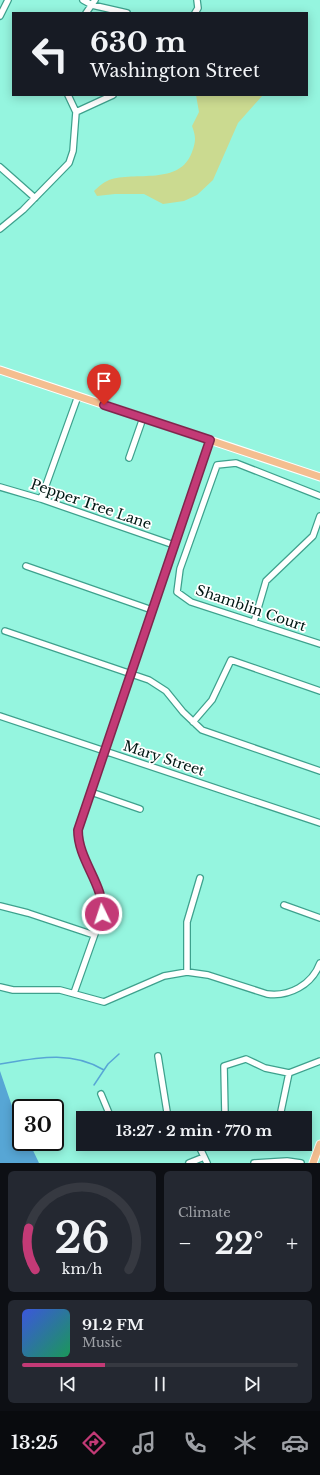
<!DOCTYPE html>
<meta charset="utf-8">
<style>
body{margin:0;font-family:"Libre Baskerville",serif;background:#242831;color:#f1f3f6;height:100vh;display:flex;flex-direction:column;font-size:15px;white-space:nowrap}
*{box-sizing:border-box;margin:0}
p{font-size:13px;color:#9ea1a6}
.icon{flex:none;width:22px;height:22px;fill:none;stroke:currentColor;stroke-width:2;stroke-linecap:round;stroke-linejoin:round}
.map{position:relative;height:1163px;overflow:hidden}
.panel{display:flex;flex-direction:column;gap:8px;padding:8px;background:#0d0f14;flex:1}
.panel>*{flex:none}
.banner{position:absolute;left:12px;top:12px;width:296px;height:84px;border-radius:0px;box-shadow:0 2px 10px #0003;background:#171b24;color:#f1f3f6;overflow:hidden}
.speed{position:absolute;left:12px;top:1099px;display:flex;gap:8px;font-size:20px;font-weight:700;text-align:center}
.speed>*{display:grid;place-content:center;width:52px;height:52px;border-radius:50%;background:#171b24;box-shadow:0 2px 10px #0003;line-height:1}
.speed .limit{border:2px solid #111;border-radius:6px;background:#fff;color:#111}
.pin{position:absolute;display:grid;place-items:center;width:34px;height:34px;color:#fff;margin:-41px -17px;border-radius:50% 50% 50% 0;rotate:-45deg;box-shadow:0 0 4px #0007}
.pin .icon{rotate:45deg}
.me{position:absolute;width:44px;margin:-22px;rotate:356deg;stroke-linejoin:round;filter:drop-shadow(0 0 3px #0008)}
.turn{display:flex;align-items:center;gap:14px;height:84px;padding:0 12px;font-size:18px}
.turn .icon{width:52px;height:52px;stroke-width:2.5}
.turn b{display:block;font-size:28px;line-height:34px}
.big{font-size:30px;font-weight:700;line-height:1.1}
.panel .widget{flex:1;display:flex;flex-direction:column;justify-content:center;gap:6px;min-width:0;padding:0 14px;border-radius:6px;background:#242831}
.panel .dial{align-items:center;gap:0}
.dial svg{height:104px;overflow:visible;fill:none;stroke:#363941;stroke-width:7;stroke-linecap:round;text-anchor:middle}
.dial text{fill:#f1f3f6;stroke:none}
.song{display:flex;align-items:center;gap:12px}
.cover{width:48px;height:48px;border-radius:6px;background:linear-gradient(135deg,hsl(230 70% 55%),hsl(150 70% 35%))}
.played{height:4px;border-radius:2px;background:linear-gradient(90deg,#c33a76 30%,#363941 30%)}
.keys{display:flex;justify-content:space-around;direction:ltr}
.heat{display:flex;justify-content:space-between;align-items:center;font-size:22px;direction:ltr}
.panel .tiles{flex:1;display:grid;gap:8px;grid-template-columns:1fr 1fr}
.widget:last-child{grid-column:span 2}
.trip{position:absolute;left:76px;top:1111px;width:236px;height:40px;border-radius:0px;background:#171b24;box-shadow:0 2px 10px #0003;font-weight:700;line-height:40px;text-align:center}
.menu{display:flex;height:64px;justify-content:space-around;align-items:center;background:#090b0e;color:#9ea1a6}
.menu .icon{width:28px;height:28px}
.menu .on{color:#c33a76}
.menu b{font-size:18px;color:#f1f3f6}
.map>svg:first-child{display:block}
</style>
<div class="map">
<svg width="320" height="1163" viewBox="0 0 320 1163">
<rect width="100%" height="100%" fill="#95f5df"/>
<path fill="#cbda90" d="M196,95H263L238,123L213,180L197,195L184,201L163,204L144,194H115L97,196L94,191C98,187 104,182 109,180C135,171 180,186 192,152C196,141 196,137 192,126L199,112Z"/>
<path fill="#57a6d5" d="M0,1071L13,1109L21,1126V1142H29L39,1163H0Z"/>
<g fill="none" stroke-linecap="round" stroke-linejoin="round">
<path stroke="#57a6d5" stroke-width="1.5" d="M0,1064C36,1058 71,1050 104,1070
M94,1085L108,1064L119,1054"/>
<defs>
<path id="minor" d="M83,0L92,5L127,13
M86,13L95,0
M195,13L198,8L197,0
M0,16L8,0
M76,112L113,95
M0,167L35,198
M0,229L23,210L69,163L73,151L76,112L68,95
M129,458L143,418
M0,487L41,499L174,545
M320,496L236,463L217,465L180,569L177,592L191,602L320,644
M41,499L78,396
M26,566L152,610
M254,622L266,581L313,536L320,516
M5,631L149,680L166,691L183,712L202,730L320,771
M0,716L320,823
M193,722L212,700L231,660L320,691
M91,792L140,809
M284,905L320,918
M0,906L28,913L94,935
M187,972V922L200,878
M0,987L13,990H60L104,1002L164,976L187,972L208,975L267,994C289,997 312,985 320,963
M74,993L102,914C105,885 78,861 78,830L210,440
M158,1056L168,1118
M101,1094L111,1118
M280,1116L289,1073
M211,1118L225,1115L224,1066L246,1059L265,1068L289,1073L320,1061
M198,1144L207,1163
M189,1163L204,1157
M254,1163L287,1161L301,1163"/>
<path id="major" d="M0,370L320,477
M313,1163L320,1144"/>
</defs>
<use href="#minor" stroke="#3ea18d" stroke-width="8"/>
<use href="#major" stroke="#fff" stroke-width="9"/>
<use href="#minor" stroke="#fff" stroke-width="5.5"/>
<use href="#major" stroke="#f4be90" stroke-width="7"/>
</g>
<g fill="none" stroke-linecap="round" stroke-linejoin="round">
<defs>
<path id="route" d="M102,914C105,885 78,861 78,830L210,440L104,405"/>
</defs>
<use href="#route" stroke="#7f264d" stroke-width="10"/>
<use href="#route" stroke="#c33a76" stroke-width="7"/>
</g>
<g text-anchor="middle" stroke-width="3.5" stroke-linejoin="round" paint-order="stroke">
<g font-size="14" fill="#001813" stroke="#fff">
<text transform="translate(91 504) rotate(19)" y="5">Pepper Tree Lane</text>
<text transform="translate(251 608) rotate(19)" y="5">Shamblin Court</text>
<text transform="translate(164 758) rotate(18)" y="5">Mary Street</text>
</g>
</g>
</svg>
<div class="speed"><div class="limit">30</div></div>
<div class="pin" style="left:104px;top:405px;background:#d93025"><svg class="icon" aria-label="arrive" viewBox="0 0 24 24"><path d="M6 21V4h12l-3 4 3 4H6"/></svg></div>
<svg class="me" style="left:102px;top:914px" viewBox="-20 -20 40 40"><circle r="17" fill="#c33a76" stroke="#fff" stroke-width="3"/><path d="M0-11L8 9 0 5-8 9z" fill="#fff"/></svg>
<div class="trip">13:27 · 2 min · 770 m</div>
<div class="banner">
<div class="turn"><svg class="icon" aria-label="left" viewBox="0 0 24 24"><path d="M17 20v-9H6M10 6l-5 5 5 5"/></svg><div><b>630 m</b>Washington Street</div></div>
</div>
</div>
<section class="panel">
<div class="tiles">
<div class="widget dial"><svg viewBox="0 0 100 80">
<path d="M14 69A42 42 0 1 1 86 69"/>
<path d="M14 69A42 42 0 0 1 9 37" stroke="#c33a76"/>
<text x="50" y="56" font-size="32" font-weight="700">26</text>
<text x="50" y="72" font-size="11">km/h</text>
</svg></div>
<div class="widget"><p>Climate</p>
<div class="heat"><a>−</a><b class="big">22°</b><a>+</a></div>
</div>
<div class="widget">
<div class="song"><i class="cover"></i><div><b>91.2 FM</b><p>Music</p></div></div>
<div class="played"></div>
<div class="keys"><svg class="icon" aria-label="previous" viewBox="0 0 24 24"><path d="M18 5L8 12l10 7zM5 5v14"/></svg><svg class="icon" aria-label="pause" viewBox="0 0 24 24"><path d="M8 5v14M16 5v14"/></svg><svg class="icon" aria-label="next" viewBox="0 0 24 24"><path d="M6 5l10 7-10 7zM19 5v14"/></svg></div>
</div>
</div>
</section>
<nav class="menu">
<b>13:25</b>
<svg class="icon on" aria-label="directions" viewBox="0 0 24 24"><path d="M12 3l9 9-9 9-9-9zM9 14v-3h6M13 9l2 2-2 2"/></svg>
<svg class="icon" aria-label="music" viewBox="0 0 24 24"><path d="M9 18V5l10-2v13"/><circle cx="6" cy="18" r="3"/><circle cx="16" cy="16" r="3"/></svg>
<svg class="icon" aria-label="phone" viewBox="0 0 24 24"><path d="M5 4h4l2 5-3 2q2 4 5 5l2-3 5 2v4C11 20 4 13 5 4z"/></svg>
<svg class="icon" aria-label="climate" viewBox="0 0 24 24"><path d="M12 3v18M4 7l16 10M4 17L20 7"/></svg>
<svg class="icon" aria-label="car" viewBox="0 0 24 24"><path d="M5 17H2v-5l4-1 3-4h7l3 4 3 1v5h-3M9 17h6M6 11h13"/><circle cx="7" cy="17" r="2"/><circle cx="17" cy="17" r="2"/></svg>
</nav>
